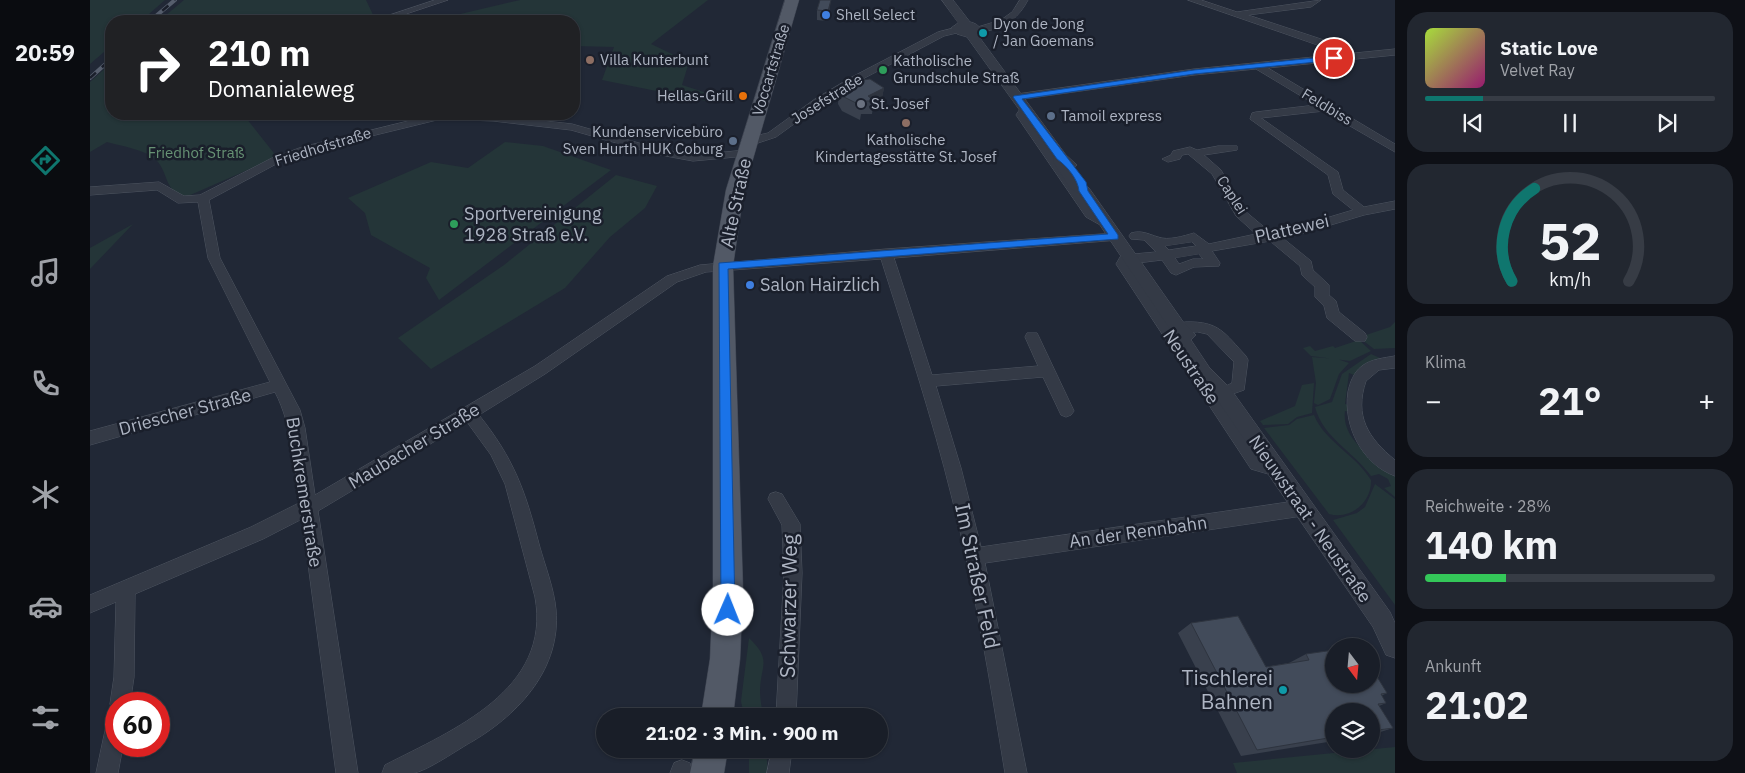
<!DOCTYPE html>
<html lang="de">
<meta charset="utf-8">
<style>
body{margin:0;font-family:"IBM Plex Sans",sans-serif;background:#222730;color:#f1f3f6;height:100vh;display:flex;flex-direction:column;font-size:19px;white-space:nowrap}
*{box-sizing:border-box;margin:0}
p{font-size:16px;color:#9fa2a8}
.icon{flex:none;width:28px;height:28px;fill:none;stroke:currentColor;stroke-width:2;stroke-linecap:round;stroke-linejoin:round}
.map{position:relative;flex:1;overflow:hidden}
.details{display:flex;flex-direction:column;gap:12px;padding:12px;background:#0e1016;width:350px}
.details>*{flex:none}
.hud{position:absolute;left:15px;top:15px;width:475px;height:105px;border-radius:20px;box-shadow:0 1px 4px #0004,0 0 0 1px #373c45;background:#202124;color:#fff;overflow:hidden}
.needle{width:32px;rotate:164deg}
.controls{position:absolute;left:1235px;top:638px;display:grid;gap:10px}
.controls a{display:grid;place-items:center;width:55px;height:55px;border-radius:50%;background:#191e28;box-shadow:0 1px 4px #0004,0 0 0 1px #373c45;font-size:25px}
.speed{position:absolute;left:15px;top:692px;display:flex;gap:10px;font-size:25px;font-weight:700;text-align:center}
.speed>*{display:grid;place-content:center;width:65px;height:65px;border-radius:50%;background:#191e28;box-shadow:0 1px 4px #0004,0 0 0 1px #373c45;line-height:1}
.speed .limit{border:8px solid #d22;background:#fff;color:#111}
.pin{position:absolute;display:grid;place-items:center;width:42px;height:42px;color:#fff;margin:-21px;border:2px solid #fff;border-radius:50%;box-shadow:0 1px 5px #0007}
.me{position:absolute;width:55px;margin:-28px;rotate:1deg;stroke-linejoin:round;filter:drop-shadow(0 0 4px #0008)}
.turn{display:flex;align-items:center;gap:18px;height:105px;padding:0 20px;font-size:22px}
.turn .icon{width:65px;height:65px;stroke-width:2.5}
.turn b{display:block;font-size:35px;line-height:42px}
.big{font-size:38px;font-weight:800;line-height:1.1}
.details .tile{flex:1;display:flex;flex-direction:column;justify-content:center;gap:8px;min-width:0;padding:0 18px;border-radius:20px;background:#222730}
.details .dial{align-items:center;gap:0}
.dial svg{height:130px;overflow:visible;fill:none;stroke:#373c45;stroke-width:7;stroke-linecap:round;text-anchor:middle}
.dial text{fill:#f1f3f6;stroke:none}
.song{display:flex;align-items:center;gap:15px}
.cover{width:60px;height:60px;border-radius:8px;background:linear-gradient(135deg,hsl(80 70% 55%),hsl(320 70% 35%))}
.played{height:5px;border-radius:2px;background:linear-gradient(90deg,#0f766e 20%,#373c45 20%)}
.keys{display:flex;justify-content:space-around;direction:ltr}
.heat{display:flex;justify-content:space-between;align-items:center;font-size:28px;direction:ltr}
.charge{height:8px;border-radius:4px;background:linear-gradient(90deg,#34c759 28%,#373c45 0)}
.trip{position:absolute;left:506px;top:708px;width:292px;height:50px;border-radius:25px;background:#191e28;box-shadow:0 1px 4px #0004,0 0 0 1px #373c45;font-weight:800;line-height:50px;text-align:center}
main{display:flex;flex:1;min-height:0}
.tabs{display:flex;flex-direction:column;width:90px;justify-content:space-around;align-items:center;background:#0a0c10;color:#9fa2a8}
.tabs .icon{width:35px;height:35px}
.tabs .current{color:#0f766e}
.tabs b{font-size:22px;color:#f1f3f6}
.map>svg:first-child{display:block}
</style>
<main>
<nav class="tabs">
<b>20:59</b>
<svg class="icon current" aria-label="directions" viewBox="0 0 24 24"><path d="M12 3l9 9-9 9-9-9zM9 14v-3h6M13 9l2 2-2 2"/></svg>
<svg class="icon" aria-label="music" viewBox="0 0 24 24"><path d="M9 18V5l10-2v13"/><circle cx="6" cy="18" r="3"/><circle cx="16" cy="16" r="3"/></svg>
<svg class="icon" aria-label="phone" viewBox="0 0 24 24"><path d="M5 4h4l2 5-3 2q2 4 5 5l2-3 5 2v4C11 20 4 13 5 4z"/></svg>
<svg class="icon" aria-label="climate" viewBox="0 0 24 24"><path d="M12 3v18M4 7l16 10M4 17L20 7"/></svg>
<svg class="icon" aria-label="car" viewBox="0 0 24 24"><path d="M5 17H2v-5l4-1 3-4h7l3 4 3 1v5h-3M9 17h6M6 11h13"/><circle cx="7" cy="17" r="2"/><circle cx="17" cy="17" r="2"/></svg>
<svg class="icon" aria-label="filters" viewBox="0 0 24 24"><path d="M4 7h16M4 17h16"/><circle cx="9" cy="7" r="2"/><circle cx="15" cy="17" r="2"/></svg>
</nav>
<div class="map">
<svg width="1305" height="773" viewBox="0 0 1305 773">
<rect width="100%" height="100%" fill="#212836"/>
<path fill="#243538" d="M0,0H75L51,21H21V46L0,64Z
M94,0H276L286,21H69Z
M430,0H618L561,44L599,62L592,85L620,94L616,101L512,80L524,47L484,46V21H341Z
M21,63V114H153L187,157L98,196C74,195 79,172 66,160C54,149 31,146 17,142L0,152V82Z
M415,142L453,146L521,170L349,300L336,278L340,268L281,235L275,213L258,198L341,162L378,168Z
M526,175L567,186L555,208L520,237L475,288L341,369L308,338L414,265Z
M43,224L0,269V248Z
M1305,322V348L1284,349L1271,339L1273,336L1300,327Z
M1269,340L1281,351L1260,361L1221,356L1213,348L1220,346L1225,351L1243,346L1245,348Z
M1281,354L1290,358L1276,363L1264,375L1259,373L1255,404L1259,405V412L1255,411C1251,440 1285,460 1305,474V497L1294,488L1301,486L1298,479L1289,474L1281,476C1263,451 1233,438 1225,407L1242,402L1252,374Z
M1222,357L1247,359L1259,363L1249,374L1240,399L1228,405L1224,403L1226,383Z
M1224,383L1222,413L1207,417L1198,424L1173,425L1170,421L1205,406L1212,385Z
M1224,415C1235,442 1266,455 1281,480C1282,502 1261,520 1239,514L1174,428L1199,425L1207,419Z
M1285,484L1305,499V605L1243,520L1267,513L1275,507Z
M659,638C683,661 670,665 670,692C670,700 672,708 673,716H654L651,701Z
M1305,747V773H1147L1143,763Z
M659,749H676L678,773H659Z"/>
<g fill="none" stroke-linecap="round" stroke-linejoin="round">
<defs>
<path id="minor" d="M345,0H358L301,19L294,17Z
M930,0H938C929,17 917,27 897,31C891,32 886,33 881,29L911,20L922,12Z
M1098,0H1111L1147,12L1231,0L1221,7L1158,15L1252,46L1265,53L1305,49V55L1178,68L1305,144V152L1234,111L1171,118L1248,172L1253,190L1274,207L1305,201V209L1274,215L1194,239L1221,261L1223,270L1239,285V295L1246,301L1249,312L1275,333L1277,337L1275,341H1265L1237,318L1234,306L1225,297V287L1212,275L1210,266L1180,241L1122,251L1130,263L1129,266L1104,267L1086,275L1081,273L1072,260L1039,264L1082,327C1086,322 1090,323 1096,322C1130,321 1135,334 1156,356L1158,360L1154,390L1131,398L1172,459L1191,464L1193,469L1191,474L1185,476L1161,469L1026,264L1033,252L1038,251L1044,254L1066,252L1054,240L1041,239L1039,236L1041,233C1052,230 1058,234 1068,237C1078,241 1094,236 1104,233L1119,244L1166,234L1146,216L1122,174L1098,154L1092,155L1090,159L1078,162L1072,159L1081,155L1083,151L1100,147L1107,150L1128,146H1147V150L1114,155L1131,170L1155,211L1180,232L1193,231L1263,210L1243,194L1238,175L1160,119L1162,113L1166,112L1226,105L1166,69L1104,75L927,100L922,97L927,94L1104,69L1253,54ZM1102,242L1106,246L1079,250L1075,246ZM1109,254L1113,259H1103L1089,264L1085,258ZM1108,332L1117,334L1144,362L1142,383L1126,391L1086,333Z
M868,27L871,28V32L854,36L767,82L733,103L686,137L668,143H660L655,140L656,138L678,133L725,99L760,78L848,32Z
M936,105L941,108L936,115L1004,211L1022,223L1020,226H1012L996,217L926,115L932,106Z
M347,114L403,115L482,124L570,149L603,155L656,150L662,153L656,156L603,161L565,154L481,130L403,121L351,119L220,151L190,162L119,200L130,258L210,410L215,428L225,495L445,366L577,276L610,265L796,249L1025,233L1029,234L1031,237L1029,240L804,258L842,375L948,366L935,337L937,333H947L949,337L984,411L981,415L976,417L971,415L953,377L846,386L871,468L891,547L1212,500L1218,503L1220,508L1218,513L1212,516L895,563L937,773H915C900,681 885,589 862,498C842,417 816,338 791,259L616,272L587,282L455,374L389,415C424,459 435,490 449,544C455,566 464,588 466,610C471,668 430,713 383,741C370,748 336,772 323,773C313,773 302,773 292,773L295,765C363,730 462,690 445,597L415,484L401,455L377,422L228,511L268,773H246L212,519L173,539L45,594L44,677L40,704H26V713L23,711L20,704L24,677L26,602L0,613V595L161,527L209,503C204,466 203,427 185,392L0,445V431L180,382L118,258L108,202L88,203L67,190L0,195V187L69,182L94,196L110,195L182,158L212,147Z
M1305,356V368L1289,370L1276,381C1264,416 1278,438 1305,460V476C1272,464 1253,426 1258,392C1260,382 1264,372 1272,366C1281,359 1294,358 1305,356Z
M686,492L692,494L710,524L712,573L706,716H686L694,573L692,525L678,499L680,494Z
M26,716V746H33L28,773H6L16,726L19,719Z
M682,749H702L699,773H677Z
M592,760L600,763L602,773H580L584,763Z"/>
<path id="tertiary" d="M852,0H863L880,22C885,23 888,25 892,30L887,34L976,155L987,165L982,169L990,182L999,188L1094,323L1106,335L1101,340L1119,367L1140,388L1300,612L1305,623V658L1296,655L1283,627L1126,398L1099,369L1080,329L989,194L980,188L963,162L964,158L877,37L867,34L861,28L868,23Z"/>
<path id="primary" d="M695,0H709L654,190L643,266L653,590L650,659L643,716H611L620,659L623,590V266L636,190Z
M605,749H638L634,773H600Z"/>
</defs>
<use href="#minor" stroke="#4e5561" stroke-width="1"/>
<use href="#tertiary" stroke="#4e5561" stroke-width="1"/>
<use href="#primary" stroke="#3d4350" stroke-width="1"/>
<use href="#minor" fill="#343a46" fill-rule="evenodd"/>
<use href="#tertiary" fill="#343a46" fill-rule="evenodd"/>
<use href="#primary" fill="#525966" fill-rule="evenodd"/>
<defs>
<path id="rail" d="M60,21L85,0
M0,78L21,59"/>
</defs>
<use href="#rail" stroke="#565e6d" stroke-width="4"/>
<use href="#rail" stroke="#1a1f2b" stroke-width="2.5" stroke-dasharray="8" stroke-linecap="butt"/>
</g>
<path fill="#39404d" d="M740,7L737,21L727,20V10Z
M794,88L791,102L783,106L782,114H771L770,120L752,111L748,104L749,91Z
M1101,623L1176,667L1199,663L1216,654L1297,693L1291,696L1296,703L1289,706L1303,728L1281,735V711H1244V741L1151,756L1088,633Z"/>
<path fill="#2e343f" d="M741,0L740,7L737,21L738,11Z
M794,88L791,102L783,106L784,101L778,96Z"/>
<path fill="#424b5a" stroke="#2e343f" d="M730,0H741L738,11L727,10Z
M780,79L794,88L778,96L784,101H770L772,106L754,97L749,91L772,80Z
M1148,616L1176,667L1219,660L1216,654L1244,650V684H1281V676L1286,675L1297,693L1291,694L1296,703L1288,704L1303,728L1281,731V711H1244V737L1167,750L1101,623Z"/>
<path fill="#1a73e8" stroke="#114b97" d="M1244,56L1247,57V60L1104,74L932,99L996,182L998,191L1028,235V239L638,269L645,610L643,615L638,617L633,615L631,610L629,263L1018,234L989,191C988,179 977,166 967,159L923,97L924,96L1104,70Z"/>
<g fill="#3f7fe0" stroke="#1a1f2b" stroke-width="2">
<circle cx="736" cy="15" r="5"/>
<circle cx="660" cy="285" r="5"/>
</g>
<g fill="#0f9aa8" stroke="#1a1f2b" stroke-width="2">
<circle cx="893" cy="33" r="5"/>
<circle cx="1193" cy="690" r="5"/>
</g>
<g fill="#8d6e63" stroke="#1a1f2b" stroke-width="2">
<circle cx="500" cy="60" r="5"/>
<circle cx="816" cy="123" r="5"/>
</g>
<g fill="#2e9e5b" stroke="#1a1f2b" stroke-width="2">
<circle cx="793" cy="70" r="5"/>
<circle cx="364" cy="224" r="5"/>
</g>
<circle fill="#e8710a" stroke="#1a1f2b" stroke-width="2" cx="653" cy="96" r="5"/>
<circle fill="#6b7280" stroke="#1a1f2b" stroke-width="2" cx="771" cy="104" r="5"/>
<g fill="#5c6f8a" stroke="#1a1f2b" stroke-width="2">
<circle cx="961" cy="116" r="5"/>
<circle cx="643" cy="141" r="5"/>
</g>
<g text-anchor="middle" stroke-width="5" stroke-linejoin="round" paint-order="stroke">
<g font-size="15" fill="#aeb5c3" stroke="#1a1f2b" text-anchor="start">
<text x="746" y="20">Shell Select</text>
<text x="903" y="29">Dyon de Jong<tspan x="903" dy="17">/ Jan Goemans</tspan></text>
<text x="510" y="65">Villa Kunterbunt</text>
<text x="803" y="66">Katholische<tspan x="803" dy="17">Grundschule Straß</tspan></text>
<text x="643" y="101" text-anchor="end">Hellas-Grill</text>
<text x="781" y="109">St. Josef</text>
<text x="971" y="121">Tamoil express</text>
<text x="633" y="137" text-anchor="end">Kundenservicebüro<tspan x="633" dy="17">Sven Hurth HUK Coburg</tspan></text>
<text x="816" y="145" text-anchor="middle">Katholische<tspan x="816" dy="17">Kindertagesstätte St. Josef</tspan></text>
</g>
<g font-size="15" fill="#aeb5c3" stroke="#1a1f2b">
<text transform="translate(681 70) rotate(-73)" y="5">Voccartstraße</text>
<text transform="translate(737 99) rotate(-32)" y="5">Josefstraße</text>
<text transform="translate(1237 107) rotate(31)" y="5">Feldbiss</text>
<text transform="translate(233 147) rotate(-17)" y="5">Friedhofstraße</text>
<text transform="translate(1142 195) rotate(57)" y="5">Caplei</text>
</g>
<g font-size="15" fill="#679274" stroke="#1a1f2b">
<text x="106" y="158">Friedhof Straß</text>
</g>
<g font-size="18" fill="#aeb5c3" stroke="#1a1f2b">
<text transform="translate(646 203) rotate(-78)" y="6">Alte Straße</text>
<text transform="translate(1202 229) rotate(-13)" y="6">Plattewei</text>
<text transform="translate(1101 367) rotate(56)" y="6">Neustraße</text>
<text transform="translate(95 412) rotate(-15)" y="6">Driescher Straße</text>
<text transform="translate(324 446) rotate(-31)" y="6">Maubacher Straße</text>
<text transform="translate(214 492) rotate(81)" y="6">Buchkremerstraße</text>
<text transform="translate(1220 519) rotate(55)" y="6">Nieuwstraat - Neustraße</text>
<text transform="translate(1048 532) rotate(-8)" y="6">An der Rennbahn</text>
</g>
<g font-size="18" fill="#aeb5c3" stroke="#1a1f2b" text-anchor="start">
<text x="374" y="220">Sportvereinigung<tspan x="374" dy="21">1928 Straß e.V.</tspan></text>
<text x="670" y="291">Salon Hairzlich</text>
</g>
<g font-size="21" fill="#aeb5c3" stroke="#1a1f2b">
<text transform="translate(887 576) rotate(78)" y="7">Im Straßer Feld</text>
<text transform="translate(699 606) rotate(-89)" y="7">Schwarzer Weg</text>
</g>
<g font-size="21" fill="#aeb5c3" stroke="#1a1f2b" text-anchor="end">
<text x="1183" y="685">Tischlerei<tspan x="1183" dy="24">Bahnen</tspan></text>
</g>
</g>
</svg>
<div class="controls">
<a><svg class="needle" viewBox="-14 -14 28 28"><path d="M0-13l5 13h-10z" fill="#e53935"/><path d="M0 13l5-13h-10z" fill="#9fa2a8"/></svg></a>
<a><svg class="icon" aria-label="layers" viewBox="0 0 24 24"><path d="M12 4l9 5-9 5-9-5zM3 14l9 5 9-5"/></svg></a>
</div>
<div class="speed"><div class="limit">60</div></div>
<div class="pin" style="left:1244px;top:58px;background:#d93025"><svg class="icon" aria-label="arrive" viewBox="0 0 24 24"><path d="M6 21V4h12l-3 4 3 4H6"/></svg></div>
<svg class="me" style="left:638px;top:610px" viewBox="-20 -20 40 40"><circle r="19" fill="#fff"/><path d="M0-13L10 11 0 6-10 11z" fill="#1a73e8"/></svg>
<div class="trip">21:02 · 3 Min. · 900 m</div>
<div class="hud">
<div class="turn"><svg class="icon" aria-label="right" viewBox="0 0 24 24"><path d="M7 20v-9h11M14 6l5 5-5 5"/></svg><div><b>210 m</b>Domanialeweg</div></div>
</div>
</div>
<section class="details">
<div class="tile">
<div class="song"><i class="cover"></i><div><b>Static Love</b><p>Velvet Ray</p></div></div>
<div class="played"></div>
<div class="keys"><svg class="icon" aria-label="previous" viewBox="0 0 24 24"><path d="M18 5L8 12l10 7zM5 5v14"/></svg><svg class="icon" aria-label="pause" viewBox="0 0 24 24"><path d="M8 5v14M16 5v14"/></svg><svg class="icon" aria-label="next" viewBox="0 0 24 24"><path d="M6 5l10 7-10 7zM19 5v14"/></svg></div>
</div>
<div class="tile dial"><svg viewBox="0 0 100 80">
<path d="M14 69A42 42 0 1 1 86 69"/>
<path d="M14 69A42 42 0 0 1 28 12" stroke="#0f766e"/>
<text x="50" y="56" font-size="32" font-weight="700">52</text>
<text x="50" y="72" font-size="11">km/h</text>
</svg></div>
<div class="tile"><p>Klima</p>
<div class="heat"><a>−</a><b class="big">21°</b><a>+</a></div>
</div>
<div class="tile"><p>Reichweite · 28%</p><b class="big">140 km</b><div class="charge"></div></div>
<div class="tile"><p>Ankunft</p><b class="big">21:02</b></div>
</section>
</main>
